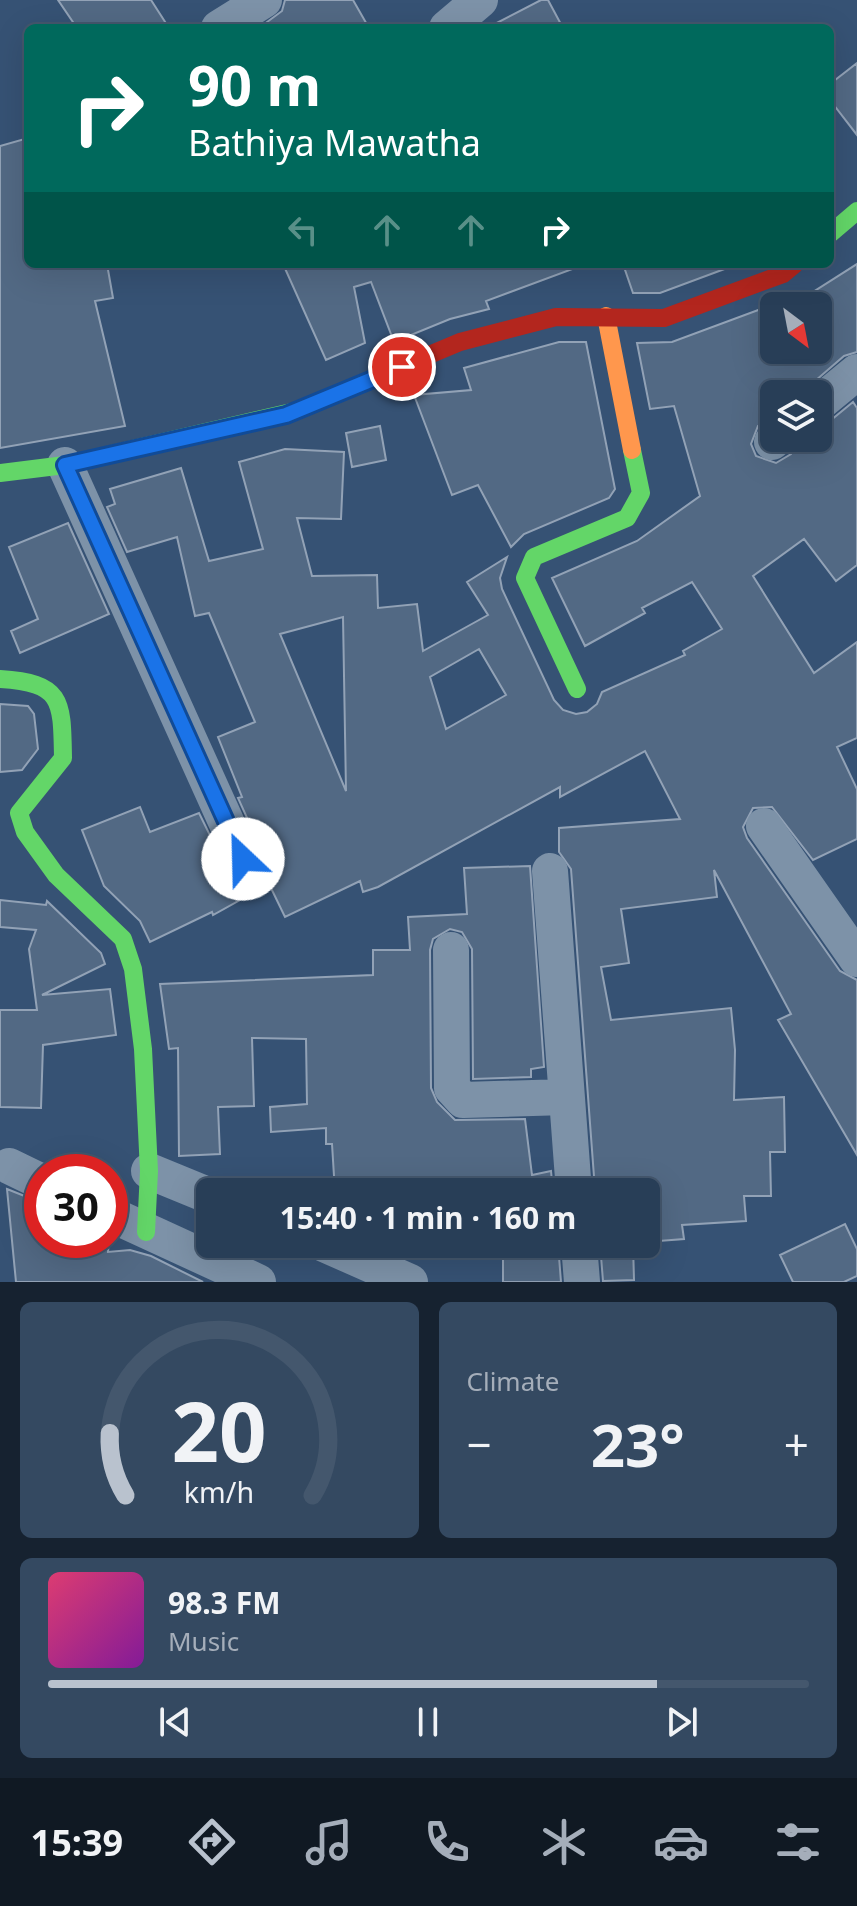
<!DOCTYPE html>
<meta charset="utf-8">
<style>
body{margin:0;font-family:"Noto Sans",sans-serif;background:#344961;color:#f1f3f6;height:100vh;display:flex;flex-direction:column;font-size:30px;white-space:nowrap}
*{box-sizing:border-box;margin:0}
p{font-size:26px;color:#a5aeba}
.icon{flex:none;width:44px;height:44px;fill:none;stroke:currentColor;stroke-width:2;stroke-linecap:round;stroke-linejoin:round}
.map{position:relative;height:1282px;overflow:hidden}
.side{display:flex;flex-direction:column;gap:20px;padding:20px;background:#162230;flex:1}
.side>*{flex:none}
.banner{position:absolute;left:24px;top:24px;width:810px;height:244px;border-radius:12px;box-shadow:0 8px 32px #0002,0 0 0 2px #44576d;background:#00695c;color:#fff;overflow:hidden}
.needle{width:52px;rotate:148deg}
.controls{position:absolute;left:760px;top:292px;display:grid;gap:16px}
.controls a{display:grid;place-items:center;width:72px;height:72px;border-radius:12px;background:#283e57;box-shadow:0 8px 32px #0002,0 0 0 2px #44576d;font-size:40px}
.speed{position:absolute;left:24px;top:1154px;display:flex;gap:16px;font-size:40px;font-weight:700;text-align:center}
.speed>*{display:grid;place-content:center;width:104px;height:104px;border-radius:50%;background:#283e57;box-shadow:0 8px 32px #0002,0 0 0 2px #44576d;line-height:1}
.speed .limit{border:12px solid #d22;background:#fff;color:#111}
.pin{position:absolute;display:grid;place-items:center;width:68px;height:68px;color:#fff;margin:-34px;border:4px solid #fff;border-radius:50%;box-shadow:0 2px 8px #0007}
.me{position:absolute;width:88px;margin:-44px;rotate:336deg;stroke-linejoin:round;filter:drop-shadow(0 0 6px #0008)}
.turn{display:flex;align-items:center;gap:28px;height:168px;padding:0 32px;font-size:36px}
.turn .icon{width:104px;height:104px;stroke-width:2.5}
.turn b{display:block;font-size:56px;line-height:68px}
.lanes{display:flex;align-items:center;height:76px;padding:0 32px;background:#0003;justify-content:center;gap:40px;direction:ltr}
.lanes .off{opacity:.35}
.big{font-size:60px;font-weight:700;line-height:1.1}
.side .card{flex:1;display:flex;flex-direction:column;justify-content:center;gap:12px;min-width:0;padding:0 28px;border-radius:12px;background:#344961}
.side .dial{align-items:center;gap:0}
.dial svg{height:208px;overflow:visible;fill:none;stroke:#44576d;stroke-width:7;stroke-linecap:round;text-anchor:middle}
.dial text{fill:#f1f3f6;stroke:none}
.song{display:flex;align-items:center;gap:24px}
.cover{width:96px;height:96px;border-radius:12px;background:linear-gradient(135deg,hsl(340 70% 55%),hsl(290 70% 35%))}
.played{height:8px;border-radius:4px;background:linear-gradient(90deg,#b9c2ce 80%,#44576d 80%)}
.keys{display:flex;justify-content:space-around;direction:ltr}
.heat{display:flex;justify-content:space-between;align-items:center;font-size:44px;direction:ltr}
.side .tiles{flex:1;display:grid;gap:20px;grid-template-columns:1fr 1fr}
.card:last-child{grid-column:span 2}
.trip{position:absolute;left:196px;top:1178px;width:464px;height:80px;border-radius:12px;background:#283e57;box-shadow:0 8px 32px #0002,0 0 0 2px #44576d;font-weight:700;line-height:80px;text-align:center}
.tabs{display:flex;height:128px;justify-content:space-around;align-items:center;background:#101923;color:#a5aeba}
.tabs .icon{width:56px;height:56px}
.tabs .selected{color:#b9c2ce}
.tabs b{font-size:36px;color:#f1f3f6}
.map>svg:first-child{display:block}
</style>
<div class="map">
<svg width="857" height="1282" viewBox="0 0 857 1282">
<rect width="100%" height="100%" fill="#365274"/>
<path fill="#526984" stroke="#92a2b6" stroke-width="2" fill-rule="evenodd" d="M58,0H151L169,28H77Z
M285,0H353L369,28H259L282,11Z
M541,0H548L563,28H487Z
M857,63V135L830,100V84Z
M28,138V264H107L113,298L95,301L125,426L0,448V146Z
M283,264H577L578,267L486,301L489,309L450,319L394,342L371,282L354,287L365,343L326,360Z
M623,264H738L660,293H633Z
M857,264V352L844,356L800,394H774V417L758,426L751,444L756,456L776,463L791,454L798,438H818V424L831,420L853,402L857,408V565L836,581L804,539L753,576L814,673L857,642V738L837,747L857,789V839L813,860L772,807L753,808L743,827L747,838L840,971L857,980V1155L778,1020L791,1014L714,870L717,897L621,909L629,963L601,967L611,1020L731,1008L735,1050L734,1100L784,1097L785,1152H770L771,1196H744L746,1221L682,1225L684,1239L646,1242V1192H636V1188L595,1190L571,869L559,852V828L680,819L645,751L560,797V787L378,887L363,892L360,881L285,917L269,884L213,915L212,912L150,942L140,921L104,886L82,830L140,807L150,832L199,813L230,876L242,880L252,878L264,862L262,851L238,798L242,797L218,737L255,722L209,613L195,616L177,537L127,552L107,507L115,504L110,489L181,468L209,561L263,549L239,462L285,449L344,452L341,519L297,518L312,576L377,575L378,608L417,604L423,651L488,615L467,582L507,557L500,578L502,589L554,700L563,710L576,714L587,712L597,704L602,692L685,655L683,651L722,629L692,582L642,608L645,613L585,646L552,578L637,541L700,496L674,406L650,409L637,343L672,342L769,306L774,318V350H818V306H791ZM343,617L346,791L280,634ZM479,649L506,695L446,729L430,677Z
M559,342H586L615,489L609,498L524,534L511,547L478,485L452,495L414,395L471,390L464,368Z
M380,426L386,460L352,467L346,433Z
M68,523L109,614L20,653L11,631L38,619L9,547Z
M0,704L28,706L34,714L38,749L22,770L0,772Z
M530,866L544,1067L531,1069V1077L473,1079L472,949L462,932L450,929L433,939L430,950L431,1088L437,1102L455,1120L525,1119L532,1175L551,1171L553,1192H518L517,1179L421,1187L422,1192H335L332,1144H326V1128L271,1132L270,1107L307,1104L306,1039L252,1038L254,1106L218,1107L220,1154L179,1156L178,1048L169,1049L160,984L373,975V950H410L408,917L467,914L464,868Z
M0,900L46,905L47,901L101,953L105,964L42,995L110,989L116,1035L43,1045L41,1108L0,1107V1010H37L29,949L36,930L0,927Z
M7,1189L42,1203V1240H109L108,1252L130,1250L151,1256L203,1282H16Z
M845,1224L857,1249V1276L844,1282H793L780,1255Z
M542,1244H558L561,1282H503V1251Z
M600,1244H633L634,1280L603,1281Z"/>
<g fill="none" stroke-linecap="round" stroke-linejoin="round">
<path stroke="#7d92a8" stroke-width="36" d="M219,28L264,0
M447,28L480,0
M818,404L857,372
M772,442L777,438
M65,465L243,859
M764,826L857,959
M550,871L574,1192
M451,950L452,1088L463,1100L566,1097
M9,1166L42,1182
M149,1171L210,1196
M110,1214L258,1282
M324,1244L410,1282
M579,1244L582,1282"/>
<path stroke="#63d668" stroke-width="18" d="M830,234L857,211
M0,473L65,465L296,411
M0,679C63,683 62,700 63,758L19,813L25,832L56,875L123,939L133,969L143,1049L149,1171L146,1232
M577,689L525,578L534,557L627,518L641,493L632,450"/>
<path stroke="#ff974d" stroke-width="18" d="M606,316L632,450"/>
<path stroke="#b3261e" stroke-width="18" d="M296,411L460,342L556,317L664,318L783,274L795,264"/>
</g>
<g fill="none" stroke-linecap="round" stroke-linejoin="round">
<defs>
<path id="route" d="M243,859L65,465L286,415L402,367"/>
</defs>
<use href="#route" stroke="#114b97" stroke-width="20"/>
<use href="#route" stroke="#1a73e8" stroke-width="14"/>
</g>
</svg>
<div class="controls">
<a><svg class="needle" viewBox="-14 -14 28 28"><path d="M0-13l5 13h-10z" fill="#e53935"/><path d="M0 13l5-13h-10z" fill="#a5aeba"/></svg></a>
<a><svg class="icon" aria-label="layers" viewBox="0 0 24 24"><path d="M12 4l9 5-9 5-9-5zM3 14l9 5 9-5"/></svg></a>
</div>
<div class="speed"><div class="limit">30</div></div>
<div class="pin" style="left:402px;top:367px;background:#d93025"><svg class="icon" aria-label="arrive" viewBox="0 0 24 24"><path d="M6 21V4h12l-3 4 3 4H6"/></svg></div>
<svg class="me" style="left:243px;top:859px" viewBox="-20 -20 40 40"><circle r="19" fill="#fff"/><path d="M0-13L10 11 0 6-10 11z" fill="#1a73e8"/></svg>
<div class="trip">15:40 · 1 min · 160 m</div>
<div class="banner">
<div class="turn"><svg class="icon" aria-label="right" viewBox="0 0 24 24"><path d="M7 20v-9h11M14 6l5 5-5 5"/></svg><div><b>90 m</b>Bathiya Mawatha</div></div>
<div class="lanes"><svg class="icon off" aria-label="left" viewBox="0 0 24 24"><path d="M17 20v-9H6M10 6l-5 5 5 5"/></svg><svg class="icon off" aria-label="ahead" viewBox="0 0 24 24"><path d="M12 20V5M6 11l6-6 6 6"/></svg><svg class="icon off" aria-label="ahead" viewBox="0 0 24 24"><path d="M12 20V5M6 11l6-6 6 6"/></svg><svg class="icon" aria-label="right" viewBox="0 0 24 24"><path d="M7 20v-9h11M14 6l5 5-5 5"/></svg></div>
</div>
</div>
<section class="side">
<div class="tiles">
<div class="card dial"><svg viewBox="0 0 100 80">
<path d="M14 69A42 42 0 1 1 86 69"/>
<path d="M14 69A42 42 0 0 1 8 45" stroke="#b9c2ce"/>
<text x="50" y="56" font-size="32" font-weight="700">20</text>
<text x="50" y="72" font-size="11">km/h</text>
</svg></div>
<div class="card"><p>Climate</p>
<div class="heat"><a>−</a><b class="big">23°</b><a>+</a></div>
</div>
<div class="card">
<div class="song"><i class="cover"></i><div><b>98.3 FM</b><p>Music</p></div></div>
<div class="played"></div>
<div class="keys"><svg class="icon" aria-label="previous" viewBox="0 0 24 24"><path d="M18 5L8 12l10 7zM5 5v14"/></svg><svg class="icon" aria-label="pause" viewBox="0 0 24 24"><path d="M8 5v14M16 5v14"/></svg><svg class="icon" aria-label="next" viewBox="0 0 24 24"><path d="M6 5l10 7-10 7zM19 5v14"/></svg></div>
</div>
</div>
</section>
<nav class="tabs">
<b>15:39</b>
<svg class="icon selected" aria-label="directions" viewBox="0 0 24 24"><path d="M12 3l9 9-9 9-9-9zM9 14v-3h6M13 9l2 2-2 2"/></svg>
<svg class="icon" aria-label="music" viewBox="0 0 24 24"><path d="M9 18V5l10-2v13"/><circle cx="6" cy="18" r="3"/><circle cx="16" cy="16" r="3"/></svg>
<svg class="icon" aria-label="phone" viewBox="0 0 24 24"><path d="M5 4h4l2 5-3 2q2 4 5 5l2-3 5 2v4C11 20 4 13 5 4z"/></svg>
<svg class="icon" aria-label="climate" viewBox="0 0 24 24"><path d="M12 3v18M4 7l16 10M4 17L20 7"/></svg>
<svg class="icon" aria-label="car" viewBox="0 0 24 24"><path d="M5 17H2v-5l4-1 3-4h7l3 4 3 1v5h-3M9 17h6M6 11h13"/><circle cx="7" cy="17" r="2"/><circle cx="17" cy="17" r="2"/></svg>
<svg class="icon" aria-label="filters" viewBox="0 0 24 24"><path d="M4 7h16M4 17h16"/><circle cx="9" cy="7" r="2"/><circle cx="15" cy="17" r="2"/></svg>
</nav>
